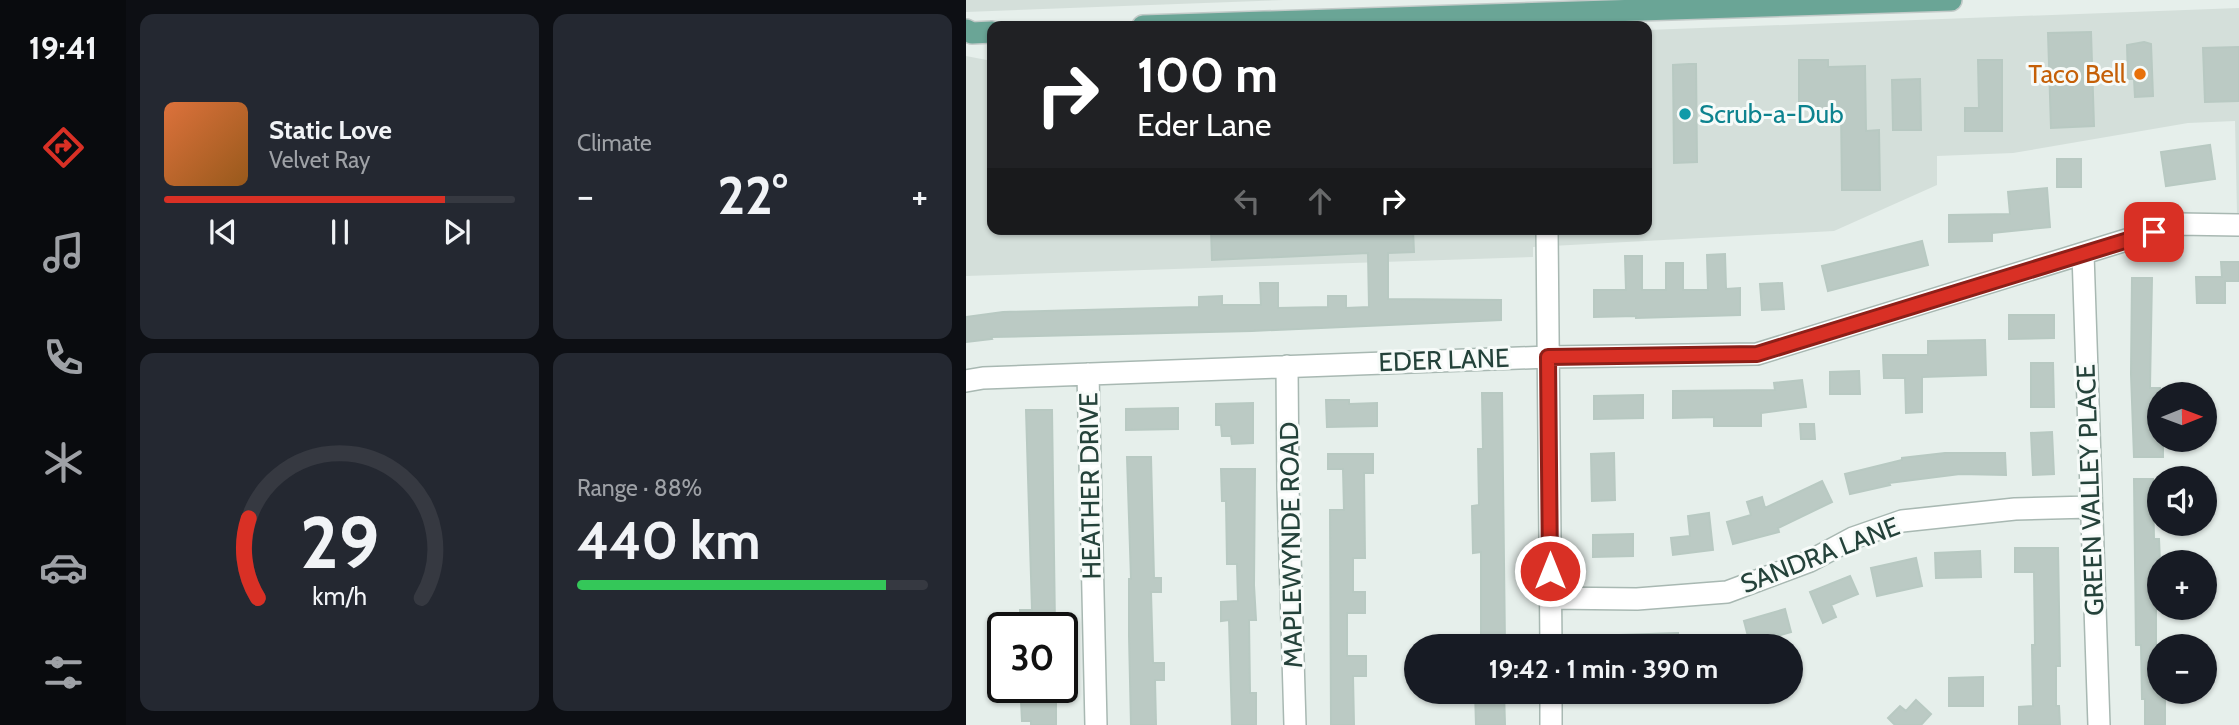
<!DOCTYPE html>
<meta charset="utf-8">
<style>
body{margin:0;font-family:Cabin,sans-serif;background:#242831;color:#f1f3f6;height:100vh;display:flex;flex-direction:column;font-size:26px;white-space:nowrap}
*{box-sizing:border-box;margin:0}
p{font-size:23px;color:#9ea1a6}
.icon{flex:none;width:38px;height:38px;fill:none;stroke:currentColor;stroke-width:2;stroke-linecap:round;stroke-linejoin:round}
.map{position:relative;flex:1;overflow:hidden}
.panel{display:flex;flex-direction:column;gap:14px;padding:14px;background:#0d0f14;width:840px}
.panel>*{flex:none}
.guide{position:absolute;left:21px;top:21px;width:665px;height:214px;border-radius:14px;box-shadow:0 2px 5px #0004;background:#202124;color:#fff;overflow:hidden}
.needle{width:46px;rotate:89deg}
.tools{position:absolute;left:1181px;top:382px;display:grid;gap:14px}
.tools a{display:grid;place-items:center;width:70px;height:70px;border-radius:50%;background:#171b24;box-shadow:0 2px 5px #0004;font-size:35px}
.speed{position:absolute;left:21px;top:612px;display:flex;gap:14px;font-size:35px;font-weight:700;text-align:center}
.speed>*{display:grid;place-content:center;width:91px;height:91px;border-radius:50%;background:#171b24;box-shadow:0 2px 5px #0004;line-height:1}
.speed .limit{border:4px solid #111;border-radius:10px;background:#fff;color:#111}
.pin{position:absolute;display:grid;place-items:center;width:60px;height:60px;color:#fff;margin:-30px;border-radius:14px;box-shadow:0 4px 10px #0006}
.me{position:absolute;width:77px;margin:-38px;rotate:0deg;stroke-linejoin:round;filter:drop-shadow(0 0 5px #0008)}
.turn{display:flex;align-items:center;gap:24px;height:147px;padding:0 35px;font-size:32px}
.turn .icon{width:91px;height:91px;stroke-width:2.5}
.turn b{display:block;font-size:49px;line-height:60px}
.lanes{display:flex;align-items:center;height:66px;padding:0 35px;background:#0003;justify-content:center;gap:35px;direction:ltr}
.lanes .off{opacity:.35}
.big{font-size:52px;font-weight:800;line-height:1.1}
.panel .tile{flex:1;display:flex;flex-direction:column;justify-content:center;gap:10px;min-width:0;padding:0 24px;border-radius:14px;background:#242831}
.panel .dial{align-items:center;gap:0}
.dial svg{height:182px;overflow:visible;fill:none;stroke:#363941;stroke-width:7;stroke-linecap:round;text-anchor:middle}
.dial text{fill:#f1f3f6;stroke:none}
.song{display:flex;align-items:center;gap:21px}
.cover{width:84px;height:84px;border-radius:10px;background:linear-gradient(135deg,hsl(20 70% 55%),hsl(30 70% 35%))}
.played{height:7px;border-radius:4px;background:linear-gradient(90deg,#d93025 80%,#363941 80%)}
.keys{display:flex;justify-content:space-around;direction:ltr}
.heat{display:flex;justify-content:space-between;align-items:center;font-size:38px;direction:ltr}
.charge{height:10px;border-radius:5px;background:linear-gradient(90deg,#34c759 88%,#363941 0)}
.panel .tiles{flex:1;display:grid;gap:14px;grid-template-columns:repeat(2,1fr)}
.trip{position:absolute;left:438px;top:634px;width:399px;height:70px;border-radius:35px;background:#171b24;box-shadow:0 2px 5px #0004;font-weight:800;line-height:70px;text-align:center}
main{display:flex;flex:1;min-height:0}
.tabs{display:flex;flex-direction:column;width:126px;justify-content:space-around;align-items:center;background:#090b0e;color:#9ea1a6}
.tabs .icon{width:49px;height:49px}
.tabs .current{color:#d93025}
.tabs b{font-size:32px;color:#f1f3f6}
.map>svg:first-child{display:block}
</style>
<main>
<nav class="tabs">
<b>19:41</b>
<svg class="icon current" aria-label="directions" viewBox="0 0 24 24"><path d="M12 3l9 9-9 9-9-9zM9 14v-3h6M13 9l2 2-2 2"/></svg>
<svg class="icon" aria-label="music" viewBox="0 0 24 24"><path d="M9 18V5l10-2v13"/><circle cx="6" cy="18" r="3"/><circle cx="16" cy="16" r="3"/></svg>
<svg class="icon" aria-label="phone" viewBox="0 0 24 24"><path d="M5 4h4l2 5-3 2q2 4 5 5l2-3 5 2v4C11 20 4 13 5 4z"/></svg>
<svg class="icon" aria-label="climate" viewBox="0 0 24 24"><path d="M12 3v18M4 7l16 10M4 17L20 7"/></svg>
<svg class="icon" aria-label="car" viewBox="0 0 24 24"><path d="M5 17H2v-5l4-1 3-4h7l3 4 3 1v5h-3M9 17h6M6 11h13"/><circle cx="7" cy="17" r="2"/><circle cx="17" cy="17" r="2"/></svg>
<svg class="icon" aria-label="filters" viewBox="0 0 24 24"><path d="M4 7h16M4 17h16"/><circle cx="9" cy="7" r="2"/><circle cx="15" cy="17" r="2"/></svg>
</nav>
<section class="panel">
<div class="tiles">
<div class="tile">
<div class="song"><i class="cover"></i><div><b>Static Love</b><p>Velvet Ray</p></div></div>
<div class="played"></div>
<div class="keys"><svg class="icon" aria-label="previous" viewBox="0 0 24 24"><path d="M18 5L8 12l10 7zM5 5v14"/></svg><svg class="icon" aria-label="pause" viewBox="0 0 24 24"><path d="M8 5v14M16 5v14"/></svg><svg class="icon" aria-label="next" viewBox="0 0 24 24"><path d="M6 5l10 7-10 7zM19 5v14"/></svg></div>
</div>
<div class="tile"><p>Climate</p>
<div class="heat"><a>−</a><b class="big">22°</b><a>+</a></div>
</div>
<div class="tile dial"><svg viewBox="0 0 100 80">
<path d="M14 69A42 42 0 1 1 86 69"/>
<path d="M14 69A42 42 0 0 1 10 34" stroke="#d93025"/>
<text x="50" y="56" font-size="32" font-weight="700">29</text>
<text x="50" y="72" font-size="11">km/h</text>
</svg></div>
<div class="tile"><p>Range · 88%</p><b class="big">440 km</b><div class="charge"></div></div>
</div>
</section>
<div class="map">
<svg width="1273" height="725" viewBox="0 0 1273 725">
<rect width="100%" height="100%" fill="#e6efeb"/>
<path fill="#d4dfda" d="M0,0H318L0,12Z
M1273,8V214H1271L1269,121L1222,123L1047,153L971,156V185L868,231L567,247V257L0,276V56L26,61V229H681V30Z"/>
<path fill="#bbcac4" stroke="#b8c9c2" stroke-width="2" d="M1125,32L1128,126L1085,128L1082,33Z
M1178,42L1185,44L1187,96L1169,97L1168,79H1162L1161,45Z
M1273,47V101L1239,102L1237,48Z
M833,60H862V67L899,66L900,131L913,130L914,190H876L875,109H833Z
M1012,60H1036V131H999V108H1013Z
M723,64H730L731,162L708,163L707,65Z
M954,79L955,130H927L926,80Z
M1244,145L1249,179L1200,186L1195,152Z
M1091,159H1115V187H1091Z
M1081,188L1084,227L1026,233V241L983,242V215L1044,214L1042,192Z
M245,229H447L448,252L422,253V299L535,300V320L286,331L25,337L26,339L0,342V317L37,312L233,307V297L256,296V305H295L294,283H312V308L362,307V296H380V308L403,307L402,253L246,260Z
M956,241L962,265L862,291L856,266Z
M759,254L760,289L774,288V315L670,318V316L628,317V290H660L659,256H676V290H700V263H717V290H742L741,255Z
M1255,262H1273V281H1259V303H1231L1230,277H1256Z
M1166,278H1186L1184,388H1194V439H1197V457H1168L1165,374Z
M816,283L818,309L796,310L794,284Z
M1043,315H1088V338L1043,339Z
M1019,340L1020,375L956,377V412L940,413L939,378H918L917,355H962V341Z
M1065,363H1087L1088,407H1065Z
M893,371L894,394H864V372Z
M836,380L840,407L795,413V426H748V417L707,418V391L809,390L808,383Z
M516,393H536L539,646H515V552L507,553L506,506L513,505L512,449H517Z
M677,395V418L628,419V396Z
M360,400H383V404L411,403V426L361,427Z
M287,403V443L266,444L265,436H256L255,425H250V404Z
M212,408V429L160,430V409Z
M60,410H86L89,626H54V610H66Z
M834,424H848L849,439H835Z
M1086,432L1088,474L1067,475L1065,433Z
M648,453L649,500L626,501L625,454Z
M979,453H1039L1040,475L994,474L923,483L924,485L884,494L879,474L936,460V458Z
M362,454H407V473H398L399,558H387V592H399V613H381V656H400V676H387L388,725H365L364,510H378L377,469H362Z
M161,457H185L188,578H195V592H185L187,663H198V680H189L190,725H165L163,636V579H165Z
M255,469H289L288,585L290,620H283L284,693H290V725H266L263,620L255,621V602L272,601L271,564H261L260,501H256Z
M1168,479H1187L1188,539H1193L1194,562V583H1190V653L1194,652V691H1199V725H1179V699H1176L1175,645H1170Z
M856,481L866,502L812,528L813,532L767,544L761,522L785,515L781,502L796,497L799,508Z
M743,513L747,550L707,555L705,538L724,536L722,516Z
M667,534V556L627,557V535Z
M1049,548H1092L1094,666H1090V706H1093L1094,725H1053V707L1067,706L1066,645H1069L1068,572H1049Z
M1014,551L1015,577L970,578L969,553Z
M950,558L956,586L911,596L905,568Z
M884,576L892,594L865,605L870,617L857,623L844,592Z
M819,609L825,632L784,644L778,621Z
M712,633V646H624V636Z
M1017,677V706H983V678Z
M509,691H538L539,725H510Z
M90,700V725H65V721H56L55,701Z
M950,700L965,714L955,725H929L922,718L934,706L940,711Z"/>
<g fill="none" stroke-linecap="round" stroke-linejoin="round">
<defs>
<path id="minor" d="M581,229L585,646
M1117,254L1133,725
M321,366L322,488L329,725
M122,374L130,725
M0,381L17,378L582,357L791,354L1212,224L1273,225
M584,598L671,599L761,592L844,561L887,538L936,521L1049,509L1124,507
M585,691V725"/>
<path id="major" d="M177,26L985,0
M0,30L6,33L26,32"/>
</defs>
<use href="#minor" stroke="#a8b8b2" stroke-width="24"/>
<use href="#major" stroke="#c2cac8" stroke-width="24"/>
<use href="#minor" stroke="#fff" stroke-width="21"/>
<use href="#major" stroke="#6aa596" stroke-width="21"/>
</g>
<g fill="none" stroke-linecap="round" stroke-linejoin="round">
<defs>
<path id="route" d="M584,571L582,357L791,354L1188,232"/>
</defs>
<use href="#route" stroke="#8d1f18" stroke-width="18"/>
<use href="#route" stroke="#d93025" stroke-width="12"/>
</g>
<circle fill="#e8710a" stroke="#f7fbf9" stroke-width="2.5" cx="1174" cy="74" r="7"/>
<circle fill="#0f9aa8" stroke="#f7fbf9" stroke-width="2.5" cx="719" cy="114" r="7"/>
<g text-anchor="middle" stroke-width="6" stroke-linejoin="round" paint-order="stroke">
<g font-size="26" fill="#c56008" stroke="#f7fbf9" text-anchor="end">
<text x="1160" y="83">Taco Bell</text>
</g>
<g font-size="26" fill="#0d838f" stroke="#f7fbf9" text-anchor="start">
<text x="733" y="123">Scrub-a-Dub</text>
</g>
<g font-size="26" fill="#24423a" stroke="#f7fbf9">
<text transform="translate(478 360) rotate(-2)" y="9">EDER LANE</text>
<text transform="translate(124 486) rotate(-91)" y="9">HEATHER DRIVE</text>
<text transform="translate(1124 490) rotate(-92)" y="9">GREEN VALLEY PLACE</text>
<text transform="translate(325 545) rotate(-91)" y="9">MAPLEWYNDE ROAD</text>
<text transform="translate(854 555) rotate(-21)" y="9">SANDRA LANE</text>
</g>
</g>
</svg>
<div class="tools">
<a><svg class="needle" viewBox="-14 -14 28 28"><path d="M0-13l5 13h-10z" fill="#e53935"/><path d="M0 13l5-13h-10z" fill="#9ea1a6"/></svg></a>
<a><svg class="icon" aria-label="sound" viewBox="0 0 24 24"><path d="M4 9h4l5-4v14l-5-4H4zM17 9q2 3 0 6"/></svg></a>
<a>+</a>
<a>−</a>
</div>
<div class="speed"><div class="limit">30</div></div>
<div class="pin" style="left:1188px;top:232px;background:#d93025"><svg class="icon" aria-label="arrive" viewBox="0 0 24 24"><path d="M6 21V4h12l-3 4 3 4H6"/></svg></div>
<svg class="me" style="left:584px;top:571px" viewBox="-20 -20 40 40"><circle r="17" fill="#d93025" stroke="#fff" stroke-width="3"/><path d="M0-11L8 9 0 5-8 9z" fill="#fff"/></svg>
<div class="trip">19:42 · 1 min · 390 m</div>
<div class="guide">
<div class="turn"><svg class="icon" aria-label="right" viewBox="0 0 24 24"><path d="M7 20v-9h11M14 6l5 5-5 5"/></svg><div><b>100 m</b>Eder Lane</div></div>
<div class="lanes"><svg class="icon off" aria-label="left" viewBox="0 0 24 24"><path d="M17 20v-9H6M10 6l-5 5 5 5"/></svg><svg class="icon off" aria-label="ahead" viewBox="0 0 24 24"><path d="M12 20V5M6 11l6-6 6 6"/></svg><svg class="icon" aria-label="right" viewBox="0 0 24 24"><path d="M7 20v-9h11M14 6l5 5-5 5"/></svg></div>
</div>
</div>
</main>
